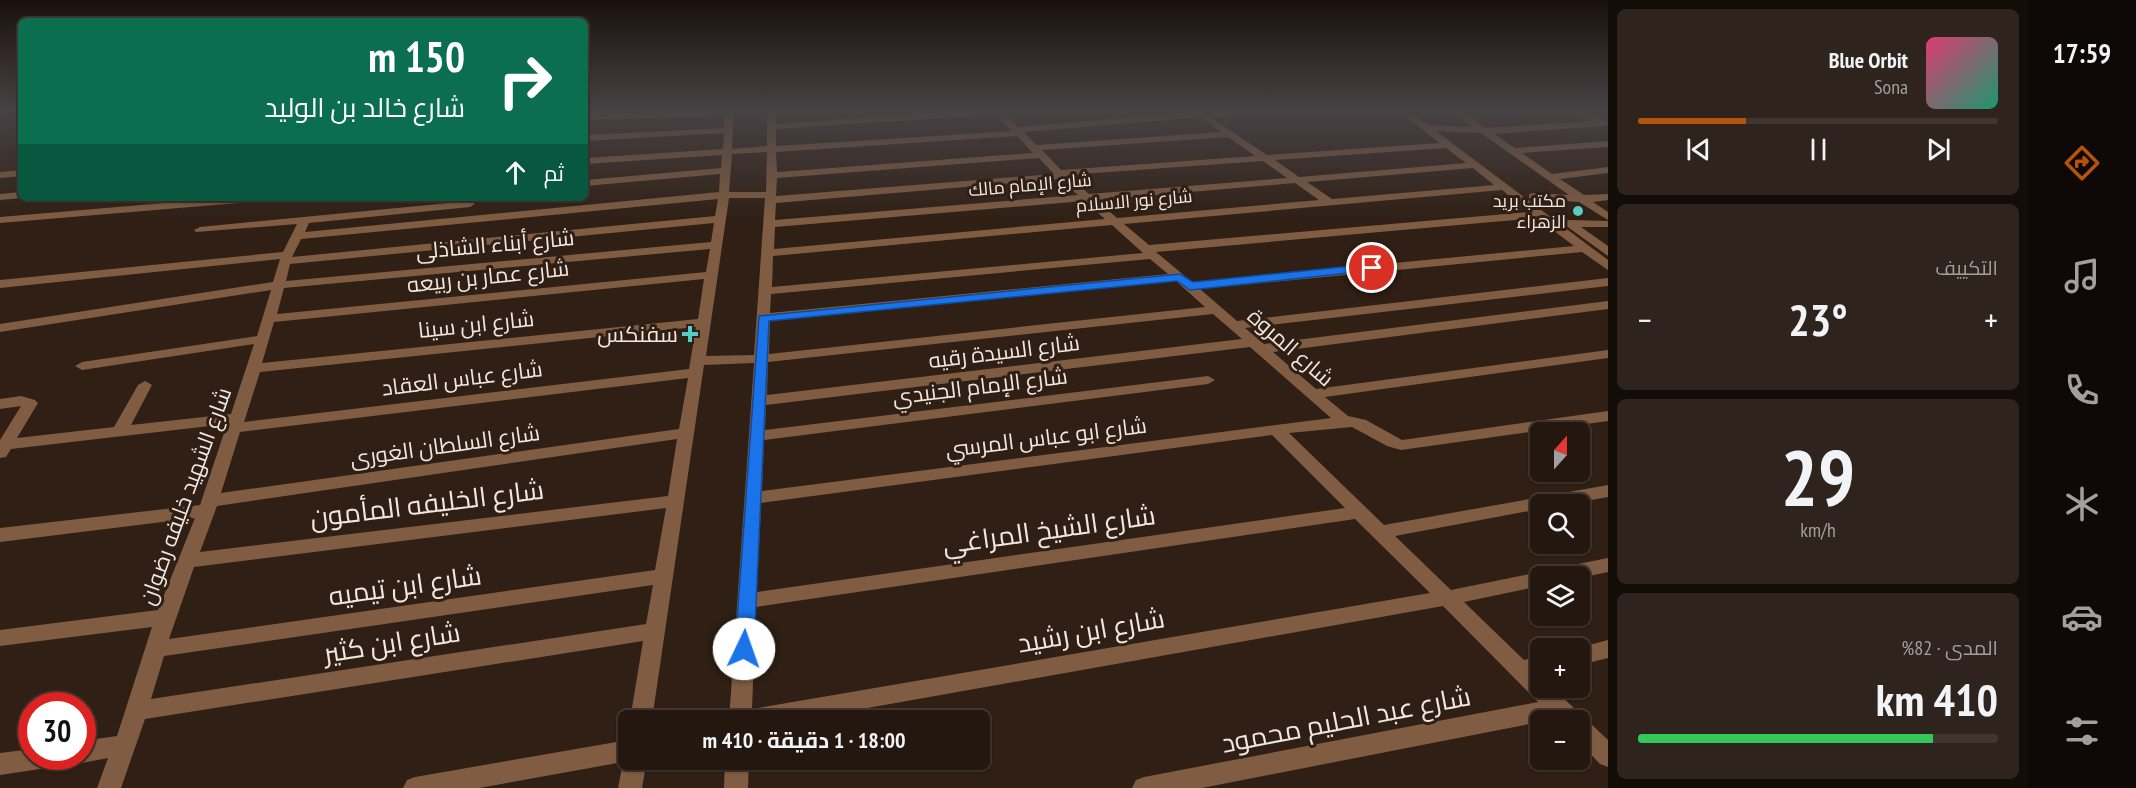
<!DOCTYPE html>
<html lang="ar">
<meta charset="utf-8">
<style>
body{margin:0;font-family:"PT Sans Narrow",Cairo,sans-serif;background:#2f241d;color:#f1f3f6;direction:rtl;height:100vh;display:flex;flex-direction:column;font-size:22px;white-space:nowrap}
*{box-sizing:border-box;margin:0}
p{font-size:20px;color:#a39f9e}
.icon{flex:none;width:33px;height:33px;fill:none;stroke:currentColor;stroke-width:2;stroke-linecap:round;stroke-linejoin:round}
.map{position:relative;flex:1;overflow:hidden;direction:ltr}
.details{display:flex;flex-direction:column;gap:9px;padding:9px;background:#130d08;width:420px}
.details>*{flex:none}
.top-card{position:absolute;left:18px;top:18px;width:570px;height:183px;border-radius:9px;box-shadow:0 2px 4px #0004,0 0 0 2px #40362f;direction:rtl;background:#0b6e4f;color:#fff;overflow:hidden}
.needle{width:39px;rotate:21deg}
.buttons{position:absolute;left:1530px;top:422px;display:grid;gap:12px}
.buttons a{display:grid;place-items:center;width:60px;height:60px;border-radius:9px;background:#23170f;box-shadow:0 2px 4px #0004,0 0 0 2px #40362f;font-size:30px}
.speed{position:absolute;left:18px;top:692px;display:flex;gap:12px;font-size:30px;font-weight:700;text-align:center}
.speed>*{display:grid;place-content:center;width:78px;height:78px;border-radius:50%;background:#23170f;box-shadow:0 2px 4px #0004,0 0 0 2px #40362f;line-height:1}
.speed .limit{border:9px solid #d22;background:#fff;color:#111}
.pin{position:absolute;display:grid;place-items:center;width:51px;height:51px;color:#fff;margin:-26px;border:3px solid #fff;border-radius:50%;box-shadow:0 2px 6px #0007}
.me{position:absolute;width:66px;margin:-33px;rotate:3deg;stroke-linejoin:round;filter:drop-shadow(0 0 4px #0008)}
.turn{display:flex;align-items:center;gap:21px;height:126px;padding:0 24px;font-size:27px}
.turn .icon{width:78px;height:78px;stroke-width:2.5}
.turn b{display:block;font-size:42px;line-height:51px}
.then{display:flex;align-items:center;height:57px;padding:0 24px;background:#0003;gap:12px;font-size:22px}
.big{font-size:45px;font-weight:700;line-height:1.1}
.details .card{flex:1;display:flex;flex-direction:column;justify-content:center;gap:9px;min-width:0;padding:0 21px;border-radius:9px;background:#2f241d}
.details .dial{align-items:center;gap:0}
.dial b{font-size:78px;line-height:1}
.song{display:flex;align-items:center;gap:18px}
.cover{width:72px;height:72px;border-radius:9px;background:linear-gradient(135deg,hsl(340 70% 55%),hsl(160 70% 35%))}
.played{height:6px;border-radius:3px;background:linear-gradient(90deg,#b45309 30%,#40362f 30%)}
.keys{display:flex;justify-content:space-around;direction:ltr}
.heat{display:flex;justify-content:space-between;align-items:center;font-size:33px;direction:ltr}
.charge{height:9px;border-radius:4px;background:linear-gradient(90deg,#34c759 82%,#40362f 0)}
.trip{position:absolute;left:618px;top:710px;width:372px;height:60px;border-radius:9px;background:#23170f;box-shadow:0 2px 4px #0004,0 0 0 2px #40362f;font-weight:700;line-height:60px;text-align:center;direction:rtl}
main{display:flex;flex:1;min-height:0}
.tab-bar{display:flex;flex-direction:column;width:108px;justify-content:space-around;align-items:center;background:#0e0906;color:#a39f9e}
.tab-bar .icon{width:42px;height:42px}
.tab-bar .on{color:#b45309}
.tab-bar b{font-size:27px;color:#f1f3f6}
.map>svg:first-child{display:block}
</style>
<main>
<nav class="tab-bar">
<b>17:59</b>
<svg class="icon on" aria-label="directions" viewBox="0 0 24 24"><path d="M12 3l9 9-9 9-9-9zM9 14v-3h6M13 9l2 2-2 2"/></svg>
<svg class="icon" aria-label="music" viewBox="0 0 24 24"><path d="M9 18V5l10-2v13"/><circle cx="6" cy="18" r="3"/><circle cx="16" cy="16" r="3"/></svg>
<svg class="icon" aria-label="phone" viewBox="0 0 24 24"><path d="M5 4h4l2 5-3 2q2 4 5 5l2-3 5 2v4C11 20 4 13 5 4z"/></svg>
<svg class="icon" aria-label="climate" viewBox="0 0 24 24"><path d="M12 3v18M4 7l16 10M4 17L20 7"/></svg>
<svg class="icon" aria-label="car" viewBox="0 0 24 24"><path d="M5 17H2v-5l4-1 3-4h7l3 4 3 1v5h-3M9 17h6M6 11h13"/><circle cx="7" cy="17" r="2"/><circle cx="17" cy="17" r="2"/></svg>
<svg class="icon" aria-label="filters" viewBox="0 0 24 24"><path d="M4 7h16M4 17h16"/><circle cx="9" cy="7" r="2"/><circle cx="15" cy="17" r="2"/></svg>
</nav>
<section class="details">
<div class="card">
<div class="song"><i class="cover"></i><div><b>Blue Orbit</b><p>Sona</p></div></div>
<div class="played"></div>
<div class="keys"><svg class="icon" aria-label="previous" viewBox="0 0 24 24"><path d="M18 5L8 12l10 7zM5 5v14"/></svg><svg class="icon" aria-label="pause" viewBox="0 0 24 24"><path d="M8 5v14M16 5v14"/></svg><svg class="icon" aria-label="next" viewBox="0 0 24 24"><path d="M6 5l10 7-10 7zM19 5v14"/></svg></div>
</div>
<div class="card"><p>التكييف</p>
<div class="heat"><a>−</a><b class="big">23°</b><a>+</a></div>
</div>
<div class="card dial"><b>29</b><p>km/h</p></div>
<div class="card"><p>المدى · 82%</p><b class="big">410 km</b><div class="charge"></div></div>
</section>
<div class="map">
<svg width="1608" height="788" viewBox="0 0 1608 788">
<rect width="100%" height="100%" fill="#2f1f14"/>
<g fill="none" stroke-linecap="round" stroke-linejoin="round">
<path fill="#805d42" fill-rule="evenodd" d="M655,112H734L732,149L767,146V112H775L776,124L947,112H987L983,115L776,129V146L1012,131L994,112H1003L1018,127L1194,112H1237L1233,115L1210,117L1267,155L1439,143L1401,112H1410L1428,125L1473,127L1453,112H1463L1486,128L1592,121L1566,112H1579L1608,121V125L1605,126L1494,134L1515,148L1608,141V147L1522,153L1552,174L1608,167V173L1560,179L1584,195L1608,194V200L1593,202L1608,212V220L1579,202L1529,198V194L1533,193L1569,195L1481,133L1436,131L1608,260V270L1582,252L1200,289L1237,321L1608,278V286L1245,328L1264,344L1608,301V309L1273,352L1316,389L1608,350V358L1325,397L1348,416L1366,420L1402,440L1608,411V421L1401,450L1387,446L1352,427L1289,433L1384,525L1608,485V497L1569,504H1540V509L1395,536L1451,590L1540,572L1545,573L1553,569L1608,558V572L1580,578V576H1540V586L1464,602L1524,660L1540,656L1539,674L1540,687H1552L1579,713L1581,718L1588,721L1608,740V767L1600,764L1580,743V720L1555,719L1202,788H1132L1136,780L1144,777L1538,702L1443,606L800,720H729L754,363L704,365L652,720H630L643,641L145,719L121,788H97L108,758L82,763L74,759L72,756H82V741L117,736L152,627L0,646V630L158,610L195,518L0,542V528L200,505L227,424L11,449L6,457L0,458V440L21,406L0,409V399L21,396L35,400L38,403L17,438L114,427L138,385L145,381L152,385L131,425L231,414L254,344L82,370L75,366L82,362L257,336L271,290L0,332V324L273,282L280,259L0,288V280L283,252L297,224L196,232L194,230L200,227L470,201L475,204L470,207L309,223L305,232L719,192L720,174L585,186V180L721,168L722,155L585,164V158L723,149L724,133L585,141V135L724,128L725,115L585,120V114ZM1200,117L1221,132L1036,145L1024,132ZM1017,136L1033,153L777,172L776,152ZM1228,137L1255,156L1061,170L1042,150ZM1446,148L1466,163L1299,177L1275,160ZM767,152L766,192H729L732,154ZM1039,158L1054,174L776,196L777,178ZM1263,161L1287,178L1089,194L1067,175ZM1473,168L1494,185L1332,199L1307,182ZM1060,179L1078,195L775,220L776,203ZM1295,183L1319,200L1117,218L1096,200ZM1502,190L1529,212L1149,245L1124,224ZM729,198H765L754,355L706,356ZM718,199L715,216L292,257L301,239ZM1084,201L1105,219L774,249L775,227ZM1537,218L1574,246L1192,282L1156,252ZM714,223L711,242L286,281L290,264ZM1112,225L1143,253L772,287L773,256ZM710,249L706,272L277,314L284,288ZM1150,259L1168,274L770,313L771,294ZM704,279L698,319L262,363L274,322ZM1176,281L1205,307L769,354L770,321ZM1213,314L1242,339L767,395L768,362ZM696,327L689,369L244,422L260,372ZM1250,347L1331,418L762,491L764,440L1208,384L1215,380L1208,376L765,430L766,405ZM688,378L679,429L221,493L240,432ZM1272,435L1345,508L757,592L761,503ZM677,439L668,496L200,552L217,506ZM666,508L655,570L169,639L194,567ZM1355,519L1430,593L752,709L756,607ZM653,585L646,624L151,699L164,656Z
M21,170V176L0,178V172Z
M21,192L22,198L0,200V194Z
M223,198H266L261,201L0,223V217Z
M1569,220L1608,221V227H1581L1608,246V256L1565,225V221Z
M1608,640V658L1580,665L1578,648Z
M628,740V759H647L642,788H618L623,762L479,788H403L407,780L415,777Z
M32,749V756H65L61,764L53,767L0,775V753Z
M725,759H749L748,788H724Z"/>
</g>
<linearGradient id="sky" x2="0" y2="1"><stop stop-color="#1a110b"/><stop offset="0.5" stop-color="#474245"/><stop offset="1" stop-color="#474245" stop-opacity="0"/></linearGradient>
<rect width="1608" height="222" fill="url(#sky)"/>
<path fill="#1a73e8" stroke="#114b97" stroke-width="1.5" d="M1372,264L1378,268L1376,270L1190,290L1177,281L769,321L754,649L751,654L744,657L738,654L735,649L759,316L1180,274L1193,282Z"/>
<g fill="#54cdc7" stroke="#2f1f14" stroke-width="2">
<circle cx="1578" cy="211" r="6"/>
<path d="M687 325h6v6h6v6h-6v6h-6v-6h-6v-6h6z"/>
</g>
<g text-anchor="middle" stroke-width="6" stroke-linejoin="round" paint-order="stroke">
<g font-size="18" fill="#f2e7df" stroke="#2f1f14">
<text transform="translate(1030 185) rotate(-5)" y="6">شارع الإمام مالك</text>
<text transform="translate(1134 201) rotate(-5)" y="6">شارع نور الاسلام</text>
</g>
<g font-size="18" fill="#f2e7df" stroke="#2f1f14" text-anchor="end">
<text x="1566" y="207">مكتب بريد<tspan x="1566" dy="21">الزهراء</tspan></text>
</g>
<g font-size="22" fill="#f2e7df" stroke="#2f1f14">
<text transform="translate(495 244) rotate(-5)" y="8">شارع أبناء الشاذلى</text>
<text transform="translate(488 276) rotate(-6)" y="8">شارع عمار بن ربيعه</text>
<text transform="translate(476 324) rotate(-6)" y="8">شارع ابن سينا</text>
<text transform="translate(1291 347) rotate(41)" y="8">شارع المروة</text>
<text transform="translate(1004 351) rotate(-7)" y="8">شارع السيدة رقيه</text>
<text transform="translate(462 378) rotate(-7)" y="8">شارع عباس العقاد</text>
<text transform="translate(980 386) rotate(-7)" y="8">شارع الإمام الجنيدي</text>
<text transform="translate(1046 437) rotate(-7)" y="8">شارع ابو عباس المرسي</text>
<text transform="translate(445 445) rotate(-8)" y="8">شارع السلطان الغورى</text>
<text transform="translate(185 496) rotate(-70)" y="8">شارع الشهيد خليفه رضوان</text>
</g>
<g font-size="22" fill="#f2e7df" stroke="#2f1f14" text-anchor="end">
<text x="678" y="342">سفنكس</text>
</g>
<g font-size="27" fill="#f2e7df" stroke="#2f1f14">
<text transform="translate(427 504) rotate(-7)" y="9">شارع الخليفه المأمون</text>
<text transform="translate(1049 530) rotate(-8)" y="9">شارع الشيخ المراغي</text>
<text transform="translate(405 586) rotate(-8)" y="9">شارع ابن تيميه</text>
<text transform="translate(1091 631) rotate(-10)" y="9">شارع ابن رشيد</text>
<text transform="translate(392 643) rotate(-9)" y="9">شارع ابن كثير</text>
<text transform="translate(1346 720) rotate(-11)" y="9">شارع عبد الحليم محمود</text>
</g>
</g>
</svg>
<div class="buttons">
<a><svg class="needle" viewBox="-14 -14 28 28"><path d="M0-13l5 13h-10z" fill="#e53935"/><path d="M0 13l5-13h-10z" fill="#a39f9e"/></svg></a>
<a><svg class="icon" aria-label="search" viewBox="0 0 24 24"><circle cx="10" cy="10" r="6"/><path d="M15 15l6 6"/></svg></a>
<a><svg class="icon" aria-label="layers" viewBox="0 0 24 24"><path d="M12 4l9 5-9 5-9-5zM3 14l9 5 9-5"/></svg></a>
<a>+</a>
<a>−</a>
</div>
<div class="speed"><div class="limit">30</div></div>
<div class="pin" style="left:1372px;top:268px;background:#d93025"><svg class="icon" aria-label="arrive" viewBox="0 0 24 24"><path d="M6 21V4h12l-3 4 3 4H6"/></svg></div>
<svg class="me" style="left:744px;top:649px" viewBox="-20 -20 40 40"><circle r="19" fill="#fff"/><path d="M0-13L10 11 0 6-10 11z" fill="#1a73e8"/></svg>
<div class="trip">18:00 · 1 دقيقة · 410 m</div>
<div class="top-card">
<div class="turn"><svg class="icon" aria-label="right" viewBox="0 0 24 24"><path d="M7 20v-9h11M14 6l5 5-5 5"/></svg><div><b>150 m</b>شارع خالد بن الوليد</div></div>
<div class="then">ثم<svg class="icon" aria-label="ahead" viewBox="0 0 24 24"><path d="M12 20V5M6 11l6-6 6 6"/></svg></div>
</div>
</div>
</main>
